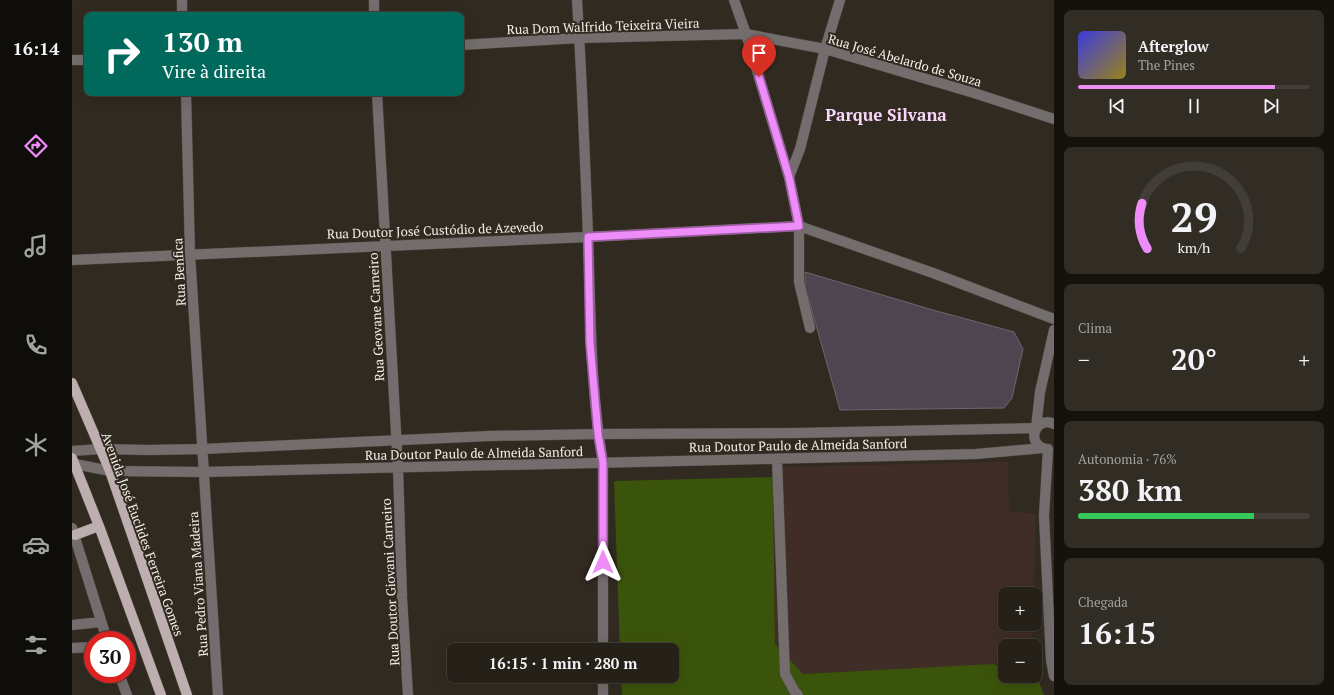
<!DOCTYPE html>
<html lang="pt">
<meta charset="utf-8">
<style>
body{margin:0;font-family:"PT Serif",serif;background:#312d25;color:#f1f3f6;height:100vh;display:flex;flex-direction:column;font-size:15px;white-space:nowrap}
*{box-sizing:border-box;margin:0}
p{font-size:13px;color:#a3a3a2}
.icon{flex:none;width:22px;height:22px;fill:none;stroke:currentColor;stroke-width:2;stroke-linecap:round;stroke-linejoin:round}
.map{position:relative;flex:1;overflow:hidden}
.details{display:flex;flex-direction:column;gap:10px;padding:10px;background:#14120d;width:280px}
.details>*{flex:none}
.banner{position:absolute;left:12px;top:12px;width:380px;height:84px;border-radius:8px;box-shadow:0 4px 16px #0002,0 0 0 1px #423e37;background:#00695c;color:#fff;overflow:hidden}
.fabs{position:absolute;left:926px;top:587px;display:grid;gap:8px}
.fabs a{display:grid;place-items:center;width:44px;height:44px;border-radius:8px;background:#252018;box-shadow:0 4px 16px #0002,0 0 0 1px #423e37;font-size:20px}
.speed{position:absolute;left:12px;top:631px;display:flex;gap:8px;font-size:20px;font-weight:700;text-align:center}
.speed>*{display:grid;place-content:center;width:52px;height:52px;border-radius:50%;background:#252018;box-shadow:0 4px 16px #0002,0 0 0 1px #423e37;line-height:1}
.speed .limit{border:6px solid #d22;background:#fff;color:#111}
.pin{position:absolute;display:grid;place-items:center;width:34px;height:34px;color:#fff;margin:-41px -17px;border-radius:50% 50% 50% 0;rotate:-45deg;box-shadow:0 0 4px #0007}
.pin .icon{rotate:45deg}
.me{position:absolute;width:44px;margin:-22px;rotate:0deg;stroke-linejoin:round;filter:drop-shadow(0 0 3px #0008)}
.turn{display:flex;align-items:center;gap:14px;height:84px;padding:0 12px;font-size:18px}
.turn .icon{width:52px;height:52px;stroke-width:2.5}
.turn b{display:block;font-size:28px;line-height:34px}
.big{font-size:30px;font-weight:700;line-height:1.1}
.details .tile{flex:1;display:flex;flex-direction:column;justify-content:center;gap:6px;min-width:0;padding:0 14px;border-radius:8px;background:#312d25}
.details .dial{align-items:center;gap:0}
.dial svg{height:104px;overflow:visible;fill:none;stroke:#423e37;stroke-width:7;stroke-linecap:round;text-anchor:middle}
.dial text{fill:#f1f3f6;stroke:none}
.song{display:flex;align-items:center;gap:12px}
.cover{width:48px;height:48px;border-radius:6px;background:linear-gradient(135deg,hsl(240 70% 55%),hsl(50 70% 35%))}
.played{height:4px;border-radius:2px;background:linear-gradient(90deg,#ee8cf8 85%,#423e37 85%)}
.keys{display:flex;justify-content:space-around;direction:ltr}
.heat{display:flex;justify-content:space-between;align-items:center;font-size:22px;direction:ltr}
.charge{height:6px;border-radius:3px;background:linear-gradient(90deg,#34c759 76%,#423e37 0)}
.trip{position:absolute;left:375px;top:643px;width:232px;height:40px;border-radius:8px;background:#252018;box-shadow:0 4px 16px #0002,0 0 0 1px #423e37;font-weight:700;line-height:40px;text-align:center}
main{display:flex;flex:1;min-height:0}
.tabs{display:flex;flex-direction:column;width:72px;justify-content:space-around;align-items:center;background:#0f0d0a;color:#a3a3a2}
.tabs .icon{width:28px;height:28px}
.tabs .on{color:#ee8cf8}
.tabs b{font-size:18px;color:#f1f3f6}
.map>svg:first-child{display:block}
</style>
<main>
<nav class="tabs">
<b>16:14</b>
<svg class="icon on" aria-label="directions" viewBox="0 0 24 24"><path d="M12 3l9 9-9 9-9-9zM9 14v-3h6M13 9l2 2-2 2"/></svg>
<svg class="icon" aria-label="music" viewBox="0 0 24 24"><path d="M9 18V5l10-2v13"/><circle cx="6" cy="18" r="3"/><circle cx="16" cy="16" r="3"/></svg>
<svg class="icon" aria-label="phone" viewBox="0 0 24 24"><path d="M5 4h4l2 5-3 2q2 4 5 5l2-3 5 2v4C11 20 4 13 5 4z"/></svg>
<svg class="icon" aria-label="climate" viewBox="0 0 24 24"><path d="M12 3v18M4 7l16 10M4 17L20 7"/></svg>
<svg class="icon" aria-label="car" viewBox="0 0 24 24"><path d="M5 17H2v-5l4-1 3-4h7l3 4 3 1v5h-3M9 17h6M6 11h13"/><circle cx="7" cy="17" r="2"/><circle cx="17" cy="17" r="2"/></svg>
<svg class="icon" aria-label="filters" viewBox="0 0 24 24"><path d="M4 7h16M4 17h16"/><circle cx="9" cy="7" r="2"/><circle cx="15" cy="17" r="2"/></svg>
</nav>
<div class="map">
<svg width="982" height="695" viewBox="0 0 982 695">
<rect width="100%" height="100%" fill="#312a20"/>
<path fill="#402d27" d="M936,462L937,511L964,514L961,594H933V624H960V646H933V667L920,664L731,674L703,644L701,467Z"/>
<path fill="#3b540b" d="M701,477L703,644L731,674L920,664L933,667V676H961L967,682L972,695H550L549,676H600V650H548L542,481Z"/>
<path fill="#4d454f" stroke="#6e6570" d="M733,272L861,310L942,332L951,349L940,398L932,408L768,410L733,286Z"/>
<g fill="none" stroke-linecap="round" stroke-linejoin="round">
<defs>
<path id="minor" d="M110,0V15
M302,0V15
M505,0C510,79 513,157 516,236C519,312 518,388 531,463V650
M662,0L674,34L717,177L727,226V282L738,328
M389,45L507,38L674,34L753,49L902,93L982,119
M0,60H15
M114,93L118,254L146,695
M305,93L326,468L330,598L336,695
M717,177L728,149L753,49L768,0
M0,260L516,237L727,226L861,273L982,319
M974,449C953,444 963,415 982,424
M976,449L972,516L979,660L982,676
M0,451L29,449L76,450L131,449L417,436L526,434L725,433L964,428L968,392L982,330
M705,459L713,674L723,692L726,695
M3,464L38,471L131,472L904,454L971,448
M0,528L35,640
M0,625L29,622
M0,648L21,647
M47,674L55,695
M531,695V676"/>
<path id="major" d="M0,383L38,471L115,695
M0,458L27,526L89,695
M3,535L27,526"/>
</defs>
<use href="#minor" stroke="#4c453c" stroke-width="11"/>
<use href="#major" stroke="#4c453c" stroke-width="11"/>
<use href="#minor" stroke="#746d6e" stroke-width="10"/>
<use href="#major" stroke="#bdafb0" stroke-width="10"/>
</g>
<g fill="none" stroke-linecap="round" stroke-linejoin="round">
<defs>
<path id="route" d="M531,562V463L526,434L518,343L516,237L727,226L717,177L687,77"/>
</defs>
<use href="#route" stroke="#9b5ba1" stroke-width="10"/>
<use href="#route" stroke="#ee8cf8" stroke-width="7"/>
</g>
<g text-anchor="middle" stroke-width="4" stroke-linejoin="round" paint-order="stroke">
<g font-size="13" fill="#f3eee8" stroke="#312a20">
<text transform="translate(531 26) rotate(-2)" y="5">Rua Dom Walfrido Teixeira Vieira</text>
<text transform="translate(833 60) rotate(16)" y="5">Rua José Abelardo de Souza</text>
<text transform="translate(363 230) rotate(-2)" y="5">Rua Doutor José Custódio de Azevedo</text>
<text transform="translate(107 272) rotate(-93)" y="5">Rua Benfica</text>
<text transform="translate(304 317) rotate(-93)" y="5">Rua Geovane Carneiro</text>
<text transform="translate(726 445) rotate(-1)" y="5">Rua Doutor Paulo de Almeida Sanford</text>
<text transform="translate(402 453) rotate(-1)" y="5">Rua Doutor Paulo de Almeida Sanford</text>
<text transform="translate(71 534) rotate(70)" y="5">Avenida José Euclides Ferreira Gomes</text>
<text transform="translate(318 582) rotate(-93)" y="5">Rua Doutor Giovani Carneiro</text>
<text transform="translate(126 584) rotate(-94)" y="5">Rua Pedro Viana Madeira</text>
</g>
<g font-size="17" font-weight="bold" fill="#f9d7fb" stroke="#312a20">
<text x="814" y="121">Parque Silvana</text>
</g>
</g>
</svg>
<div class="fabs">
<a>+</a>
<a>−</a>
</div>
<div class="speed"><div class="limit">30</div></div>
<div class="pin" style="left:687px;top:77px;background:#d93025"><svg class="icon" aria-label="arrive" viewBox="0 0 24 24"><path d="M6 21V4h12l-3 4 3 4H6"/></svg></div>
<svg class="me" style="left:531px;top:562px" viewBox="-20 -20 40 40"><path d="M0-17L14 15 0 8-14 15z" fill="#ee8cf8" stroke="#fff" stroke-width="4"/></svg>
<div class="trip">16:15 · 1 min · 280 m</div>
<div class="banner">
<div class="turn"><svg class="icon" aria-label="right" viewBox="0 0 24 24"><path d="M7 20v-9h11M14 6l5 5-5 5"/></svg><div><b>130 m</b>Vire à direita</div></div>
</div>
</div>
<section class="details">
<div class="tile">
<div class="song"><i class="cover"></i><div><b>Afterglow</b><p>The Pines</p></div></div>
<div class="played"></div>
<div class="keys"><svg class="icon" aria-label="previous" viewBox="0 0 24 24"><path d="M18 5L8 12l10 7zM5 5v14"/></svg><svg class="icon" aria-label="pause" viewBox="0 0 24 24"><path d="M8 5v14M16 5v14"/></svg><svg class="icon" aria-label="next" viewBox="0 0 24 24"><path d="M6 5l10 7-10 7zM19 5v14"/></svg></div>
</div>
<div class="tile dial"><svg viewBox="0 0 100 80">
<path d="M14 69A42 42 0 1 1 86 69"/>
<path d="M14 69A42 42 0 0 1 10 34" stroke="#ee8cf8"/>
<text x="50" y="56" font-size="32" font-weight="700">29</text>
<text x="50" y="72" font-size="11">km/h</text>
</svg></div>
<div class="tile"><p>Clima</p>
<div class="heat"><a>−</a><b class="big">20°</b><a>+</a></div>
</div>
<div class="tile"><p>Autonomia · 76%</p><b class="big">380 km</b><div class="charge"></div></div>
<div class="tile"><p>Chegada</p><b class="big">16:15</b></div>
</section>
</main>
